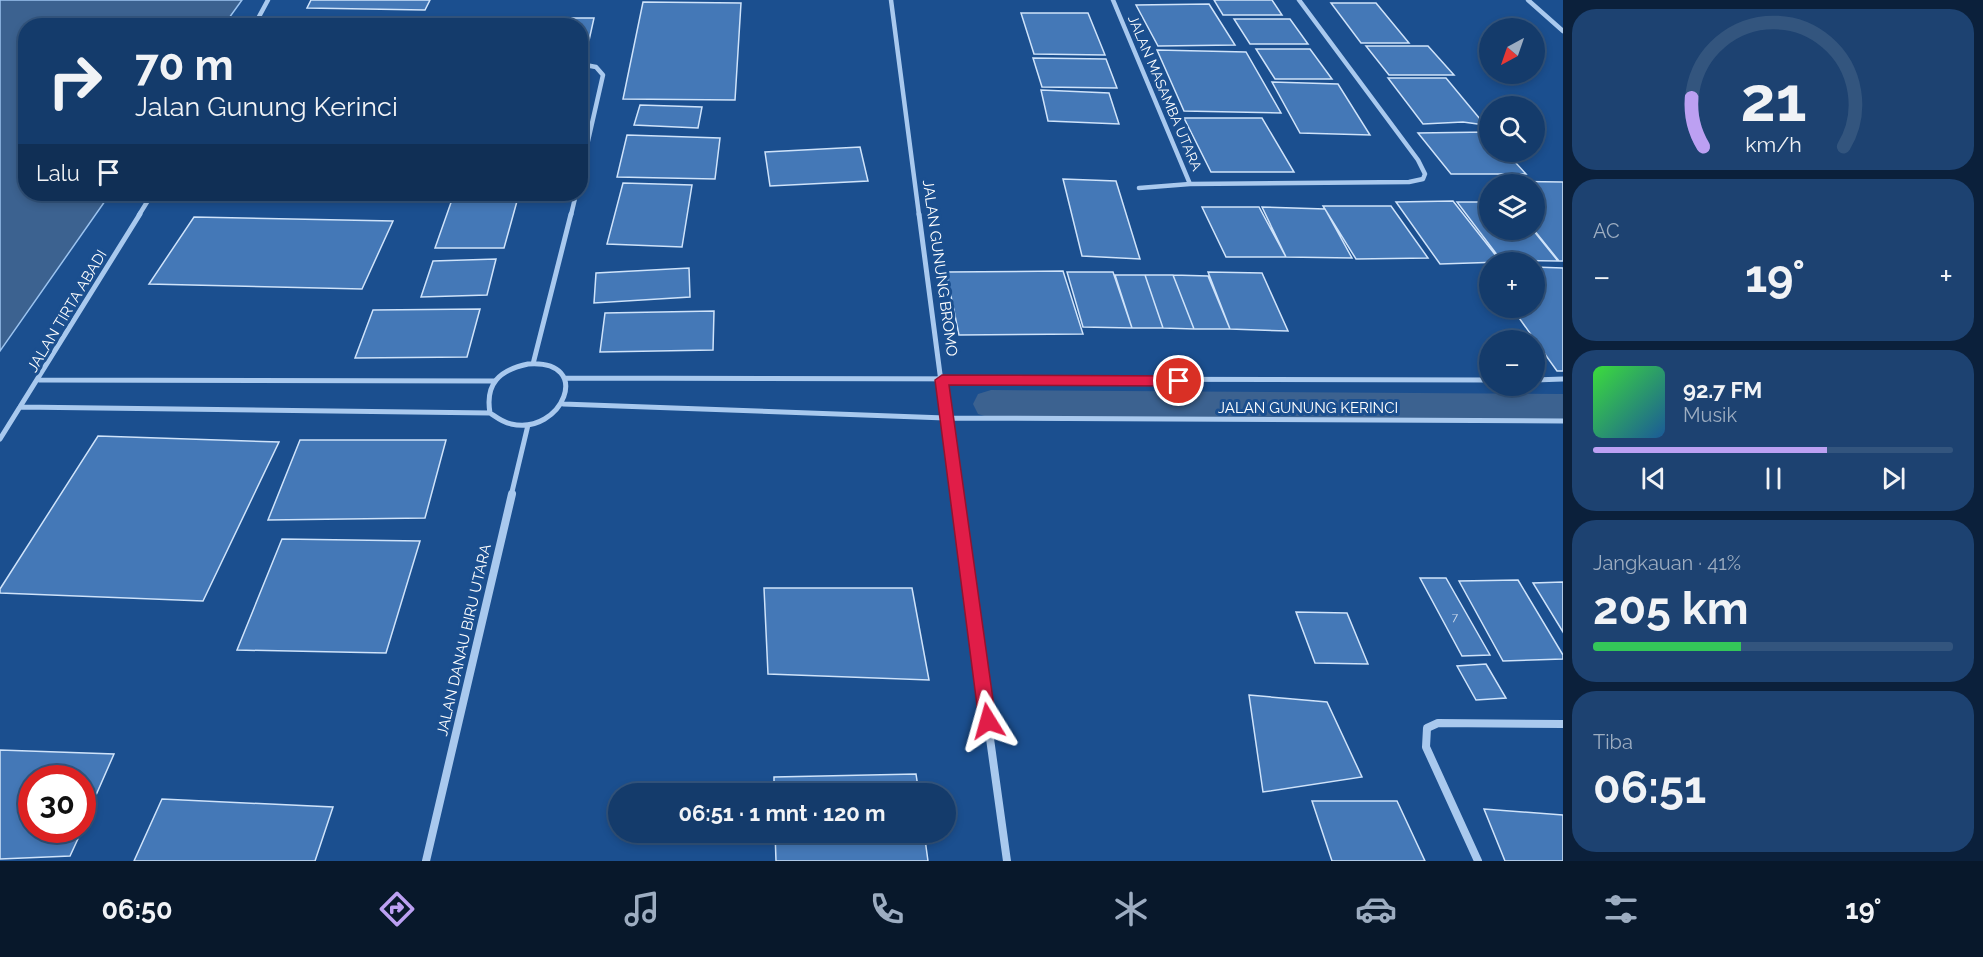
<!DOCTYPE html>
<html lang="id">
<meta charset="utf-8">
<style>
body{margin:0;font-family:Raleway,sans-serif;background:#1d4271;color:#f1f3f6;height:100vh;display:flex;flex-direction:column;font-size:22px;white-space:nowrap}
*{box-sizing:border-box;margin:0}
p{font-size:20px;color:#9dadc1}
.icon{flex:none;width:33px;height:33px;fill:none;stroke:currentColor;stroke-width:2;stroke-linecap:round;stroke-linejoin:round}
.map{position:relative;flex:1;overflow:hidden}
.side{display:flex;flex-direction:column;gap:9px;padding:9px;background:#0b203b;width:420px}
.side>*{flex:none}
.banner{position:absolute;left:18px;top:18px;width:570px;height:183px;border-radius:24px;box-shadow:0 3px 9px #0003,0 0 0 2px #33557e;background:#143b6b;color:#f1f3f6;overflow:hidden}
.needle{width:39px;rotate:220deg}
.fabs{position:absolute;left:1479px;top:18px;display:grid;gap:12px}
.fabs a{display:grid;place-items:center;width:66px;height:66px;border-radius:50%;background:#143b6b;box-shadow:0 3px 9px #0003,0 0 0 2px #33557e;font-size:30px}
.speed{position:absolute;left:18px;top:765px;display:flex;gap:12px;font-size:30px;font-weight:700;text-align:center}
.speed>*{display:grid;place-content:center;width:78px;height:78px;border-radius:50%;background:#143b6b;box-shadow:0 3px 9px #0003,0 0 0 2px #33557e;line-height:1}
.speed .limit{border:9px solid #d22;background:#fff;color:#111}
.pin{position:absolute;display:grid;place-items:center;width:51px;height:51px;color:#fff;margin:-26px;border:3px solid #fff;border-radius:50%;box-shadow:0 2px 6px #0007}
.me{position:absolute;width:66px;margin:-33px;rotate:352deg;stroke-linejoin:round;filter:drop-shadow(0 0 4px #0008)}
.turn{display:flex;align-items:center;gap:21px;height:126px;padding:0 18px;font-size:27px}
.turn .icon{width:78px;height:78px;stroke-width:2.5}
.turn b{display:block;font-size:42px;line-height:51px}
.then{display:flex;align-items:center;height:57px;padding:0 18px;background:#0003;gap:12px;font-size:22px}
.big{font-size:45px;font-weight:700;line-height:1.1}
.side .tile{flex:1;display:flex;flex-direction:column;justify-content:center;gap:9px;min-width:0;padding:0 21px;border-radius:24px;background:#1d4271}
.side .dial{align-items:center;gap:0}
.dial svg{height:156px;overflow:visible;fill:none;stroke:#33557e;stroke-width:7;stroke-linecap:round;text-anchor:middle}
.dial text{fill:#f1f3f6;stroke:none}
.song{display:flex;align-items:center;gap:18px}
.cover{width:72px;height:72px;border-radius:9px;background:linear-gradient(135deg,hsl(120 70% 55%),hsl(210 70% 35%))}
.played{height:6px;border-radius:3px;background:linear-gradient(90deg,#bca0f2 65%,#33557e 65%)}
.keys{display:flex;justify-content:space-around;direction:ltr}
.heat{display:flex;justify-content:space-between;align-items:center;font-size:33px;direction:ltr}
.charge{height:9px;border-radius:4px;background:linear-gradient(90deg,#34c759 41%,#33557e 0)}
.trip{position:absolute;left:608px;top:783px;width:348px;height:60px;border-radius:30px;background:#143b6b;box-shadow:0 3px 9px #0003,0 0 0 2px #33557e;font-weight:700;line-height:60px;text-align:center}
.dock{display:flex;height:96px;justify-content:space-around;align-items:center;background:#08182b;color:#9dadc1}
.dock .icon{width:42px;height:42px}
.dock .on{color:#bca0f2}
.dock b{font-size:27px;color:#f1f3f6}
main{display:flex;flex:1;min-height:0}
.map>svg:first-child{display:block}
</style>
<main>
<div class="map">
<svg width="1563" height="861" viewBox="0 0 1563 861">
<rect width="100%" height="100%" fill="#1b4f8f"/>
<path fill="#3c6290" stroke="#9cc4f0" stroke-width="1.5" d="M0,0H242L224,25L26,26V194H110L0,351Z"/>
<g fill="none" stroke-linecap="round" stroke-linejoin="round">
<path fill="#3c6290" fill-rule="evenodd" d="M991,390L1563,394V422L991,418L978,414L973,404L978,394Z"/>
</g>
<path fill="#4478b7" stroke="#cfe3fa" stroke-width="1.5" d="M311,0H430L425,10L307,8Z
M1214,0H1272L1282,15H1223Z
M643,2L741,3L735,100L623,99Z
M1331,3H1376L1409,43H1361Z
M1209,4L1235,45L1158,46L1136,5Z
M1021,13H1088L1105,55L1034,54Z
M541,18H594L588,45H580V26H539Z
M1234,19H1290L1308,44H1250Z
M1366,46H1428L1454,75H1389Z
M1256,49H1310L1332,79H1275Z
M1157,50L1246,52L1281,113L1184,111Z
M1033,58L1106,59L1117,88L1042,87Z
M1388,78H1446L1485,125L1463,122L1423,124Z
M1272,82L1338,84L1370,135L1300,133Z
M1041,90L1109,93L1119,124L1048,121Z
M640,105L702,107L698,128L634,125Z
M1184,118H1262L1294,172H1211Z
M1489,132L1490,152H1506L1526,174H1451L1418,133Z
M627,135L720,138L715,179L617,177Z
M860,147L868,181L770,186L765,152Z
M1063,179L1116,181L1140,259L1082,256Z
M1495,181L1563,182V261H1559L1534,230V184H1498Z
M623,183L692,185L682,247L607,244Z
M454,194H519L504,248H435Z
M1453,201L1501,262L1440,264L1396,202Z
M1457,202H1490V230H1533L1558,261L1501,260Z
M1323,206H1391L1428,258L1356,259Z
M1202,207H1259L1286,257H1226Z
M1262,207L1325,209L1352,258L1286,257Z
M194,217L393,221L362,289L149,284Z
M496,259L487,295L421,297L433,261Z
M1534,267L1563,268V371H1557L1512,308H1534Z
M689,268L690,297L594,303L596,273Z
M1063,271L1083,334L959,335L946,272Z
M1067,272H1113L1132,328L1083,327Z
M1208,272L1262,273L1288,331L1230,329Z
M1115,275H1145L1163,328H1132Z
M1145,275H1173L1194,329L1163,328Z
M1173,275L1208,276L1230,329H1194Z
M480,309L467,357L355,358L373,310Z
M714,311L713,350L600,352L605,313Z
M98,436L279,442L203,601L0,593V589Z
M300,440H446L425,518L268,520Z
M282,539L420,541L386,653L237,650Z
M1420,578H1446L1490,655L1462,656Z
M1518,580L1563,655V659L1503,661L1459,581Z
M1563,582V632L1533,583Z
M764,588H912L929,680L768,674Z
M1296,612L1347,613L1368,664L1315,663Z
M1486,664L1506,698L1476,700L1457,666Z
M1249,695L1327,702L1362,777L1263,792Z
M0,750L114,754L82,827V778H32V830H82L70,856L0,859Z
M916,774L919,794H774V777Z
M162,799L333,807L315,861H134Z
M1312,801H1397L1425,861H1332Z
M1484,809L1563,815V861H1505Z
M775,832H924L928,861H776Z"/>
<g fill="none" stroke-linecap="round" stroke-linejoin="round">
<path stroke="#a9c9ee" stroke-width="4.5" d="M891,0L919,215
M1113,0L1190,184L1409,182L1423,179L1425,174L1418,160L1299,0
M1528,0L1563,31
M254,26L268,0
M580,64L596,67L603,75L580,176
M1139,188L1190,184
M139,215L152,194
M571,215L576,194"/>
<path stroke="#a9c9ee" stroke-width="5" d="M919,214L956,496
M528,364C595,359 562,436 511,424C504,423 496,417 490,413C485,384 499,370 528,364Z
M533,364L571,214
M564,378L1490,380
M39,380L494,381
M1534,380L1563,379
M563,404L945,418L1563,421
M20,407L490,413
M0,439L140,214
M511,496L528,425"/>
<path stroke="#a9c9ee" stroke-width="8" d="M956,494L1007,861
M426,861L512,494
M1478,861L1426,747L1427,728L1438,723L1563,724"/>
</g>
<path fill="#e11d48" stroke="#92132f" stroke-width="1.5" d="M942,375L1179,376L1186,381L1179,386L949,385L996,721L994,727L988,730L982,727L979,721L935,380Z"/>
<g text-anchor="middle" stroke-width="6" stroke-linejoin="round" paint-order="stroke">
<g font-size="12" fill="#d0dded">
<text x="1455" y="621">7</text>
</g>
<g font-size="14" fill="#fff" stroke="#1b4f8f">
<text transform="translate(1165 93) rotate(67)" y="5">JALAN MASAMBA UTARA</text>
</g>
<g font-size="15" fill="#fff" stroke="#1b4f8f">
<text transform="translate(940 268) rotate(82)" y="5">JALAN GUNUNG BROMO</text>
<text transform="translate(67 311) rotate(-59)" y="5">JALAN TIRTA ABADI</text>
<text x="1308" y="413">JALAN GUNUNG KERINCI</text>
<text transform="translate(464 640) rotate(-77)" y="5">JALAN DANAU BIRU UTARA</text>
</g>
</g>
</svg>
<div class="fabs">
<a><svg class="needle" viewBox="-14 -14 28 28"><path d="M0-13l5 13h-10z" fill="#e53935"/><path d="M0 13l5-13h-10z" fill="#9dadc1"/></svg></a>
<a><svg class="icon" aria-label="search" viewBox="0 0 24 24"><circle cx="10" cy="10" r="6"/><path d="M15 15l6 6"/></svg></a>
<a><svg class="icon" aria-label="layers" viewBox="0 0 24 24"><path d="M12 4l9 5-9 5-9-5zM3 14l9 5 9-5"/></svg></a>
<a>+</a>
<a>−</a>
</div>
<div class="speed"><div class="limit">30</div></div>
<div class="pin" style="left:1179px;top:381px;background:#d93025"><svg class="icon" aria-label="arrive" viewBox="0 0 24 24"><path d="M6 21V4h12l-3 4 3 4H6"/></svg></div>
<svg class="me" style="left:988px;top:721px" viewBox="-20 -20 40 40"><path d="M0-17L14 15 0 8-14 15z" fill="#e11d48" stroke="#fff" stroke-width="4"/></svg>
<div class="trip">06:51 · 1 mnt · 120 m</div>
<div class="banner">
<div class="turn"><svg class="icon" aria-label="right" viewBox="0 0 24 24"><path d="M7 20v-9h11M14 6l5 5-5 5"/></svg><div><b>70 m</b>Jalan Gunung Kerinci</div></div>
<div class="then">Lalu<svg class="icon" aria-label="arrive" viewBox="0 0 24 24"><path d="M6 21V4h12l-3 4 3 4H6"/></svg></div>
</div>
</div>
<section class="side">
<div class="tile dial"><svg viewBox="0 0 100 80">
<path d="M14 69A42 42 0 1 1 86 69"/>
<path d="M14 69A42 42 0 0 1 8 44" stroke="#bca0f2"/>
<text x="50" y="56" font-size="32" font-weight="700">21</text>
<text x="50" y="72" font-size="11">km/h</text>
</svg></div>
<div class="tile"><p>AC</p>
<div class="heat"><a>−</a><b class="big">19°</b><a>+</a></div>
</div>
<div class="tile">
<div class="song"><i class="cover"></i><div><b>92.7 FM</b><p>Musik</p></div></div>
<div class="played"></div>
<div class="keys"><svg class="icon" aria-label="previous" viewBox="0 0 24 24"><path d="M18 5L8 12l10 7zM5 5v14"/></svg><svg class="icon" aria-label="pause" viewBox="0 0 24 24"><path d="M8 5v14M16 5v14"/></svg><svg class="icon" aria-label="next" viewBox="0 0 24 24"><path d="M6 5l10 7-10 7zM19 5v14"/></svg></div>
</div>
<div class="tile"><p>Jangkauan · 41%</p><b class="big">205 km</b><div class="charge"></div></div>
<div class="tile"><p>Tiba</p><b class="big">06:51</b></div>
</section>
</main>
<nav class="dock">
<b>06:50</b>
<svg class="icon on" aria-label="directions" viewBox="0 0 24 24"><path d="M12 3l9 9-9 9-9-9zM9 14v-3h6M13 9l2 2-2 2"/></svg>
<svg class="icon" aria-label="music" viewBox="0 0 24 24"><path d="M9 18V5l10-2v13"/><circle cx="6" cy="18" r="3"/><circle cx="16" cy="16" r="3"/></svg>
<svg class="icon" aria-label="phone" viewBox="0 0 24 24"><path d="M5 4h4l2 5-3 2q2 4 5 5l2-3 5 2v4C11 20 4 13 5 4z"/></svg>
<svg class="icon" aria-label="climate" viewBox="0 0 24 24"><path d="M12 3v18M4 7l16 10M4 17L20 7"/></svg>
<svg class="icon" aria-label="car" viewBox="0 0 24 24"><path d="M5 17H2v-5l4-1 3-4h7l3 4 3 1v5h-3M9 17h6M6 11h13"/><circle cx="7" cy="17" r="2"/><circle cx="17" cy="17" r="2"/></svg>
<svg class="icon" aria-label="filters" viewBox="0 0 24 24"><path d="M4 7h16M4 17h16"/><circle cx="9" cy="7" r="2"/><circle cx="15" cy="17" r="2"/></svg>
<b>19°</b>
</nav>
